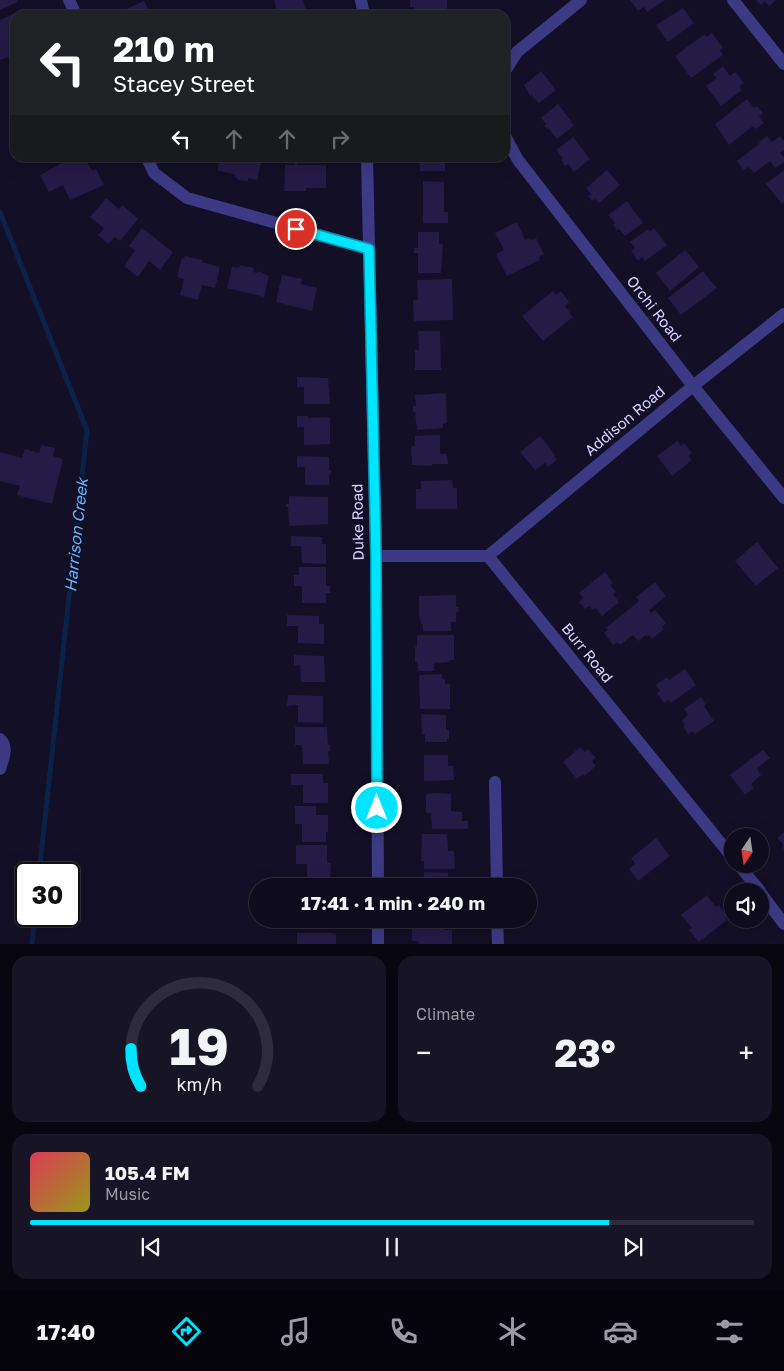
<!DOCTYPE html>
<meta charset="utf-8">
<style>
body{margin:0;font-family:"Golos Text",sans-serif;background:#171425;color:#f1f3f6;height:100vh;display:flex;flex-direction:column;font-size:19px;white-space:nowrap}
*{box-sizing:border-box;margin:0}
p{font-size:16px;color:#9b9ba3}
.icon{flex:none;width:28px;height:28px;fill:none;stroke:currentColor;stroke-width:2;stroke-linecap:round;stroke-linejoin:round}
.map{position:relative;height:944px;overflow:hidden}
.sheet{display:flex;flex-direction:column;gap:12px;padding:12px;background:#08060f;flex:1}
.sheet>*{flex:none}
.banner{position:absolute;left:10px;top:10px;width:500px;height:152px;border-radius:15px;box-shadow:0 5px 20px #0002,0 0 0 1px #2e2b3b;background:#202124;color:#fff;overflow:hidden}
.needle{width:32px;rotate:193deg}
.controls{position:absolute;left:724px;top:828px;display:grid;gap:10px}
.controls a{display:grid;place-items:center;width:45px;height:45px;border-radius:50%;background:#0e0b1c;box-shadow:0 5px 20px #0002,0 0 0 1px #2e2b3b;font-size:25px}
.speed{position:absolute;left:15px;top:862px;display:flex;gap:10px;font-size:25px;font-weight:700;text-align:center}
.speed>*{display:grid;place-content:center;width:65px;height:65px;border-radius:50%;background:#0e0b1c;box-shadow:0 5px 20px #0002,0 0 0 1px #2e2b3b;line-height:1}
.speed .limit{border:2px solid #111;border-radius:8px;background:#fff;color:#111}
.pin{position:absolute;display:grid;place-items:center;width:42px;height:42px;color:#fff;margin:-21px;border:2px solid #fff;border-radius:50%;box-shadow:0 1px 5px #0007}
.me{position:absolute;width:55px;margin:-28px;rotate:0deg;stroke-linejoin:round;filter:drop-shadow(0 0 4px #0008)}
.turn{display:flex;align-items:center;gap:18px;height:105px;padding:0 20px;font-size:22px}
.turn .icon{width:65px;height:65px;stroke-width:2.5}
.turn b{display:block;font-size:35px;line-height:42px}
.lanes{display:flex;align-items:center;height:48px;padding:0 20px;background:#0003;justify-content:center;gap:25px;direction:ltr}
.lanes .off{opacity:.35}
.big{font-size:38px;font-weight:700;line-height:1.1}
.sheet .tile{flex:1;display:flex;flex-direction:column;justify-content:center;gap:8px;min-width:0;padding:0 18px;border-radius:15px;background:#171425}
.sheet .dial{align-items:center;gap:0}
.dial svg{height:130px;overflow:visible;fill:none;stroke:#2e2b3b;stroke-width:7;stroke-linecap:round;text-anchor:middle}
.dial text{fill:#f1f3f6;stroke:none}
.song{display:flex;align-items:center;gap:15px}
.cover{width:60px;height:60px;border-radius:8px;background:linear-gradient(135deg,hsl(350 70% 55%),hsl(60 70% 35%))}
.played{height:5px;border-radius:2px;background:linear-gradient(90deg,#00e5ff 80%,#2e2b3b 80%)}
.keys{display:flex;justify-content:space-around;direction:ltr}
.heat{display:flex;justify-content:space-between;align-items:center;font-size:28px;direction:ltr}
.sheet .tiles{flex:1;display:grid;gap:12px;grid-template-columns:1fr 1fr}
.tile:last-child{grid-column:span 2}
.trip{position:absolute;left:249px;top:878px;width:288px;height:50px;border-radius:25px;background:#0e0b1c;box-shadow:0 5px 20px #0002,0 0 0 1px #2e2b3b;font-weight:700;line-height:50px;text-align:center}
.tabs{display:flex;height:80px;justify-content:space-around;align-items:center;background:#06040b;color:#9b9ba3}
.tabs .icon{width:35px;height:35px}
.tabs .current{color:#00e5ff}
.tabs b{font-size:22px;color:#f1f3f6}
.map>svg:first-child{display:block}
</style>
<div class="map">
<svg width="784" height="944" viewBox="0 0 784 944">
<rect width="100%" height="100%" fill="#130f26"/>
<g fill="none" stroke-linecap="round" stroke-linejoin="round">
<path stroke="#0c2248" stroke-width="5" d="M0,212L87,430L39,874
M32,944L35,916"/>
</g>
<path fill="#241b47" d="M0,0H17L18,2L0,10Z
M274,0H303L307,15L278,14Z
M410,0H447V9H438V15H414V7H410Z
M630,0H665L647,12L644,7L638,11Z
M756,0H776L769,6L765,2L761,5Z
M144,1L151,15H126L124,10Z
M683,8L694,23L668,42L656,25Z
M15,13L16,15H15V55L0,60V20Z
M712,33L723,48L720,50L723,55L691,78L675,56L705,34L707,37Z
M723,66L730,76L735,72L744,83L739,86L742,90L721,106L706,86L717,78L713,74Z
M541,71L556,90L539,103L532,96V94L530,96L524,85Z
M747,99L754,108L757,106L763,113L759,116L764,123L756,129L753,126L729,145L715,124Z
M558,104L574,125L557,139L548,128L547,129L544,126L546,124L541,118Z
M767,136L772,142L780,136L784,141V150L780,153L784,157V162L775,168L770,161L754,173L749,167L744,170L737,161L760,143L759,142Z
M573,137L590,159L574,172L568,164L565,166L561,160L563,159L556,150Z
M71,158H85L92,171L96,169L104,185L70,200L63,185L49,192L40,175Z
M221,158H256L262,159L257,180L248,178V181L237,180L238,178H235L236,175L217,170Z
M419,158H445V171H420Z
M295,163H297V165H326V188H306V191H284L285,165H295Z
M607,170L620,185L599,203L595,199L592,201L588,196L591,194L586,188Z
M784,170V202L782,204L766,184Z
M423,181L444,182V212H448V223H423Z
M106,198L119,209L122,205L138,219L120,241L115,237L108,244L98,235L104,228L90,217Z
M627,201L643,223L625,236L619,229L617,230L613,225L615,223L608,215Z
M517,222L525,240L529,238L531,240L536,238L544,254L539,257L540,260L507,276L496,254L504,250L495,233Z
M142,228L173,252L160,270L149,261L138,277L124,266L135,251L129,246Z
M654,228L667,245L645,261L642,257L638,261L631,251L635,248L630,242L648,229L650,232Z
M418,232H439V244H443L441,273H418V253H414V248H418Z
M685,250L699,267L670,291L656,273Z
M185,256L202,260V262L220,267L215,288L202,285L198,300L180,295L184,279L177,277L182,258L184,259Z
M240,265L254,268L253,272L258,273V271L269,276L264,297L227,288L232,267L239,268Z
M703,271L717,288L681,315L668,298Z
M282,275L302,279L301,284L317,288L312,311L276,302Z
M452,279L453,320L414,321L413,300H418L417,280Z
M553,291L556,295L561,291L569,302L565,306L573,317L543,341L522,316Z
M418,331H440L441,370H415V350H419Z
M297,377L328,378L330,404H304V387H297Z
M446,393L447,423L443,424V428L417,430L415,412H413V406H416L415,395Z
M297,416H308V418L330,417V444L304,445V427H297Z
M440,435V454H447L448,464H432V466L412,465L411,446H415V436Z
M540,436L555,455L554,456L557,460L548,467L545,463L535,470L520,452Z
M677,441L681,446L684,443L692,453L688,456L692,460L672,476L657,456Z
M41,445L55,448L53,456L63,459L52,504L17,495L20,486L0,481V452L22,458L25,449L39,453Z
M297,456L329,457V470H331V475L329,474V485H305V467H297Z
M452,480L453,488H457V509H416V489H421V481Z
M289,496L328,497V524L289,526L288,507H286V504H289Z
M291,536L322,537V544H326V564L302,563L301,546H291Z
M757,542L778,568L756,586L735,561Z
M299,567H326V586H330V593H326V603H302V586H294V575H299Z
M605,572L613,583L610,585L616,592L613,594L619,602L602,616L596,608L593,610L589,606L585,609L579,602L583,598L579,593Z
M655,582L666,596L649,610L651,613L655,610L666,623L662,627L664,629L652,639L649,635L648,637L646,635L638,641L633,635L620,645L618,642L613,645L604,633L608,630L606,628L639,601L636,597Z
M456,595V607H458L459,612H456V622H451V631H423V624H421L419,614V596Z
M287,615L319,616V624H324V644L298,643V626H287Z
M417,635H454V660H449V662L434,663V671H418L417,662H415V647H417Z
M294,655L324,656L325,682H301L300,665L294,666Z
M685,669L696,685L671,703L669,700L664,703L657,693L660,691L656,685L667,677L669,680Z
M442,674V679H445V684H450V709H420L419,675Z
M288,695L323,696V723L298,722V705L287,706Z
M701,697L706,705L704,706L714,721L695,734L693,731L688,734L683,726L685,725L682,720L688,715L684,709Z
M421,714L446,715V730H449V739H447V742H425V735L422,734Z
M295,727H327L328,745H330V751H328L329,764H303L302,745H295Z
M580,747L585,752L588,749L596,758L592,761L596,766L584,776L583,774L577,779L563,762Z
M763,750L770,758L757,769L761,775L751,784L754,788L745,795L730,775Z
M424,755H448V766H453L454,780L424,781Z
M291,774H323V783H328V803H303V785H291Z
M434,793L451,794V811L462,812V821H468V829H432L431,813H426V794Z
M295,806H316V815H328V832H326V842H302V824H295Z
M784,832V850L782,847L783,844L777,838Z
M422,834H447L448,851H454L455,869H424V861H421Z
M656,838L670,856L638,881L629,869L635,864L631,858Z
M296,845H327V863H331L330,882H307V864H296Z
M424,872L448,873V886H424Z
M707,895L716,907L719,905L727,916L725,918L727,920L699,942L689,930L692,928L681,915Z
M308,919H333V921H308Z
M419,919H444V930H452V944H419L418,941H412V923H419Z
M297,933H332L336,934V944H297Z"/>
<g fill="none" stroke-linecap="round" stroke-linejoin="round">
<path stroke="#3d3a85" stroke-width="12" d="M69,0L76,15
M361,0L364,15
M733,0L784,64
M505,71L517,52L581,0
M505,136L518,160L693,386L784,498
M147,158L154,173L187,198L369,249
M367,158L376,556L378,886
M376,556H488L732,857
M488,556L693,386L784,314
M0,739C9,747 3,759 0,769
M495,782L497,886
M738,864L760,891
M760,892L784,924
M378,919V944
M497,919L498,944"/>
</g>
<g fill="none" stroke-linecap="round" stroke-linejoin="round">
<defs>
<path id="route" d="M296,229L369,249L376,556L377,808"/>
</defs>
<use href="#route" stroke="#0095a6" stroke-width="12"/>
<use href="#route" stroke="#00e5ff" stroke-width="9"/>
</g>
<g text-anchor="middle" stroke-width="5" stroke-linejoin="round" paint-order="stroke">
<g font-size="15" fill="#d9d4ff" stroke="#130f26">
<text transform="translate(654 309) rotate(52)" y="5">Orchi Road</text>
<text transform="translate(625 421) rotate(-40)" y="5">Addison Road</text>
<text transform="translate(358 522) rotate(-91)" y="5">Duke Road</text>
<text transform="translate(587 653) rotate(51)" y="5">Burr Road</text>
</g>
<g font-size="16" font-style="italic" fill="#62b6ff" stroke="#130f26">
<text transform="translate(76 535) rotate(-84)" y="6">Harrison Creek</text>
</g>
</g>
</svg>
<div class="controls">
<a><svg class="needle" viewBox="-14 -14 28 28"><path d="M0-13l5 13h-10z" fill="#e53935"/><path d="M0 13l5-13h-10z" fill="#9b9ba3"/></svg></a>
<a><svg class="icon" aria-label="sound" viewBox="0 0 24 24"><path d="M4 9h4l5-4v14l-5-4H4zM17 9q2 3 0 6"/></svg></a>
</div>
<div class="speed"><div class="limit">30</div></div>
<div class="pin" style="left:296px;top:229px;background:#d93025"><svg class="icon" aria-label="arrive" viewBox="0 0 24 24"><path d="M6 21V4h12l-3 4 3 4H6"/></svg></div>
<svg class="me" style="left:377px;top:808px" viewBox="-20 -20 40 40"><circle r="17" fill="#00e5ff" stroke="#fff" stroke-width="3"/><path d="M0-11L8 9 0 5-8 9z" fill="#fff"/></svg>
<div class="trip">17:41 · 1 min · 240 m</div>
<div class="banner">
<div class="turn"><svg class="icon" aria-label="left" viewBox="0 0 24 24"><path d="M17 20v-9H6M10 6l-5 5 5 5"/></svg><div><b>210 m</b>Stacey Street</div></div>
<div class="lanes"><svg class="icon" aria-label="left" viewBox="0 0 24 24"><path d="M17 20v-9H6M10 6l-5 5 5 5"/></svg><svg class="icon off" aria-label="ahead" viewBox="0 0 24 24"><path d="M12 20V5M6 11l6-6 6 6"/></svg><svg class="icon off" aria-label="ahead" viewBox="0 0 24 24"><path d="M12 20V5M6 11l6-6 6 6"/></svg><svg class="icon off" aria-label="right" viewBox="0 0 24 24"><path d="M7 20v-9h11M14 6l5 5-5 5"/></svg></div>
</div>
</div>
<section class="sheet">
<div class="tiles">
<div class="tile dial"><svg viewBox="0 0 100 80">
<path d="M14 69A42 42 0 1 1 86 69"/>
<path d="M14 69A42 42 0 0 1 8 46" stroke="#00e5ff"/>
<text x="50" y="56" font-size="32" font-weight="700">19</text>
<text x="50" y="72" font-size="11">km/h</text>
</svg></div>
<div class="tile"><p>Climate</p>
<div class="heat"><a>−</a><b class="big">23°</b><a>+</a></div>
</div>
<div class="tile">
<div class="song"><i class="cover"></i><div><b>105.4 FM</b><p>Music</p></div></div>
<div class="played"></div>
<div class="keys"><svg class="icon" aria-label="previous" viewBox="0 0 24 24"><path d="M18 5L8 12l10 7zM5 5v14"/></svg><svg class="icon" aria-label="pause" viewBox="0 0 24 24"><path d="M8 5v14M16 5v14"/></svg><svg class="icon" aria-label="next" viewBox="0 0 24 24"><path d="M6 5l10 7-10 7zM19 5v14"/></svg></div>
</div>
</div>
</section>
<nav class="tabs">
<b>17:40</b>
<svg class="icon current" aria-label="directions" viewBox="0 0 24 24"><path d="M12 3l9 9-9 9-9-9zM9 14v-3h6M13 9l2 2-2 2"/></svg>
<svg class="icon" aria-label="music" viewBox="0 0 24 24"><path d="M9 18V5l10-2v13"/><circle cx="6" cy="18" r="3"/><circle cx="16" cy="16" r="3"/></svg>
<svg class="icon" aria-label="phone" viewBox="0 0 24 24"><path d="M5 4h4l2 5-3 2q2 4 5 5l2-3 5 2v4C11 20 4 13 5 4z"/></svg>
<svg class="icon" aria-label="climate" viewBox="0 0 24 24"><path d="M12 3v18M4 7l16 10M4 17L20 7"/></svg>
<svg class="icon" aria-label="car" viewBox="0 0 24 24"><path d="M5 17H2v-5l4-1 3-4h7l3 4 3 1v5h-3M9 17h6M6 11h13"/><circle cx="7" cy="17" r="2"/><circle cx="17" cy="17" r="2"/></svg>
<svg class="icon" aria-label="filters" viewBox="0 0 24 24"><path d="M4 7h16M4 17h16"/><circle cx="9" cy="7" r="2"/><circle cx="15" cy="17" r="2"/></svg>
</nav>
